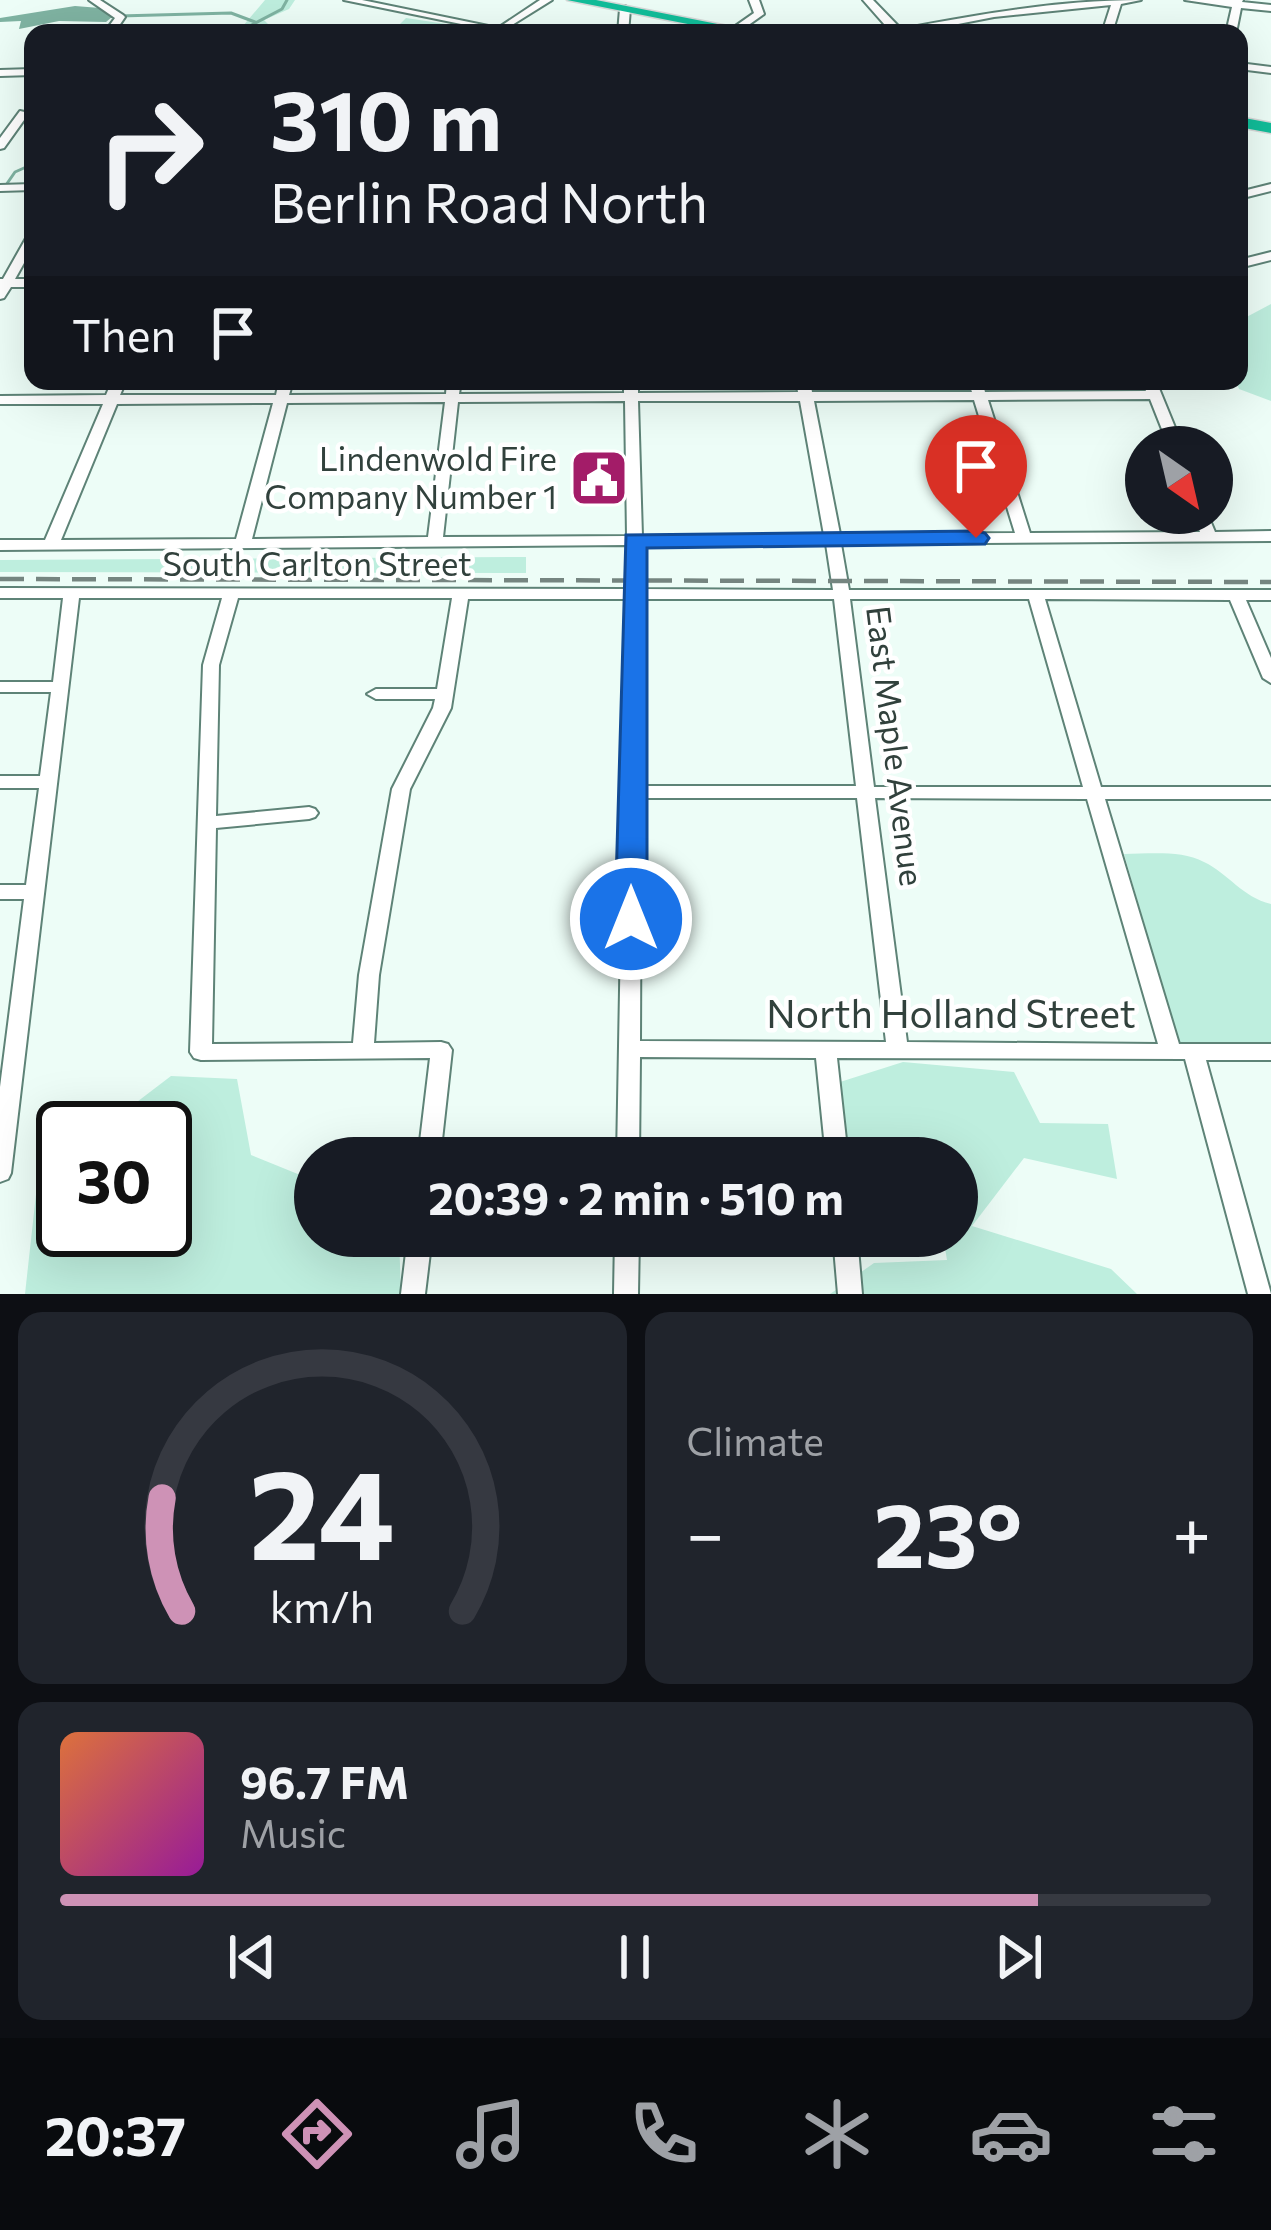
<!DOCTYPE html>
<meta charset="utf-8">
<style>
body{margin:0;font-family:Commissioner,sans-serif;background:#20242c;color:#f1f3f6;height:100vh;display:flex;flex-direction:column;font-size:45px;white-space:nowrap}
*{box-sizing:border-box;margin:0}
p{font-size:39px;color:#9ea1a6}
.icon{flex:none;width:66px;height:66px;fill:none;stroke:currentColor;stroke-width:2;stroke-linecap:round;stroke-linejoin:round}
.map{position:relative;height:1294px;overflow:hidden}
.side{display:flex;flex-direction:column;gap:18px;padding:18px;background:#0d0f14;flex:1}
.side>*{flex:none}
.hud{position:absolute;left:24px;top:24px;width:1224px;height:366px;border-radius:24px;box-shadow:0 12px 48px #0002;background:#171b24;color:#f1f3f6;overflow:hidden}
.needle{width:78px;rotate:146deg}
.controls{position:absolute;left:1125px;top:426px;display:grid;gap:24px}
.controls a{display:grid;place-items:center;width:108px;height:108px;border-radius:50%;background:#171b24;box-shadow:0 12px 48px #0002;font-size:60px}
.speed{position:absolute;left:36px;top:1101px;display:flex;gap:24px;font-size:60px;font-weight:700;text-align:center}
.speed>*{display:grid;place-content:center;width:156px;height:156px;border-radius:50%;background:#171b24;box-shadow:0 12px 48px #0002;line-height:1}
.speed .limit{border:6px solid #111;border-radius:18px;background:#fff;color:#111}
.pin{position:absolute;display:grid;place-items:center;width:102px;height:102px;color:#fff;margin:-123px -51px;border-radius:50% 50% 50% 0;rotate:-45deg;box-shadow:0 0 12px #0007}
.pin .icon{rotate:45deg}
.me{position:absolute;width:132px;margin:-66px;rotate:0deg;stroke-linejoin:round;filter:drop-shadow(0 0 9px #0008)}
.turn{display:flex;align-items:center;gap:42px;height:252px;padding:0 48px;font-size:54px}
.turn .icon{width:156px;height:156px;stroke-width:2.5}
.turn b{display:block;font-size:84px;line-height:102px}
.then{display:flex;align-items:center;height:114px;padding:0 48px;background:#0003;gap:24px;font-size:45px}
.big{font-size:90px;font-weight:700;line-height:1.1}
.side .tile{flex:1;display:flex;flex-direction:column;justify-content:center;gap:18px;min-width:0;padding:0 42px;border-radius:24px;background:#20242c}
.side .dial{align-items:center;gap:0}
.dial svg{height:312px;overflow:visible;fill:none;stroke:#363941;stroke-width:7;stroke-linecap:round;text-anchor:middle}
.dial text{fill:#f1f3f6;stroke:none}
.song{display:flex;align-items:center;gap:36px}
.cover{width:144px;height:144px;border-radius:18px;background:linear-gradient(135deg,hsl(20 70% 55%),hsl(300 70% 35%))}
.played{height:12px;border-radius:6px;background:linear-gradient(90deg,#ce92b6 85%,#363941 85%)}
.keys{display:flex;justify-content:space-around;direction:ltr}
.heat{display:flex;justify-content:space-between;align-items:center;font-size:66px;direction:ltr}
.side .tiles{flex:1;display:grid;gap:18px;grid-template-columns:1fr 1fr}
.tile:last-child{grid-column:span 2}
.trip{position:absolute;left:294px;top:1137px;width:684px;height:120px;border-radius:60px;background:#171b24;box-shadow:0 12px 48px #0002;font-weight:700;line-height:120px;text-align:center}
.tab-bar{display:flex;height:192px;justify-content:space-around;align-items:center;background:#090b0e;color:#9ea1a6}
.tab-bar .icon{width:84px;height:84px}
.tab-bar .selected{color:#ce92b6}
.tab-bar b{font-size:54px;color:#f1f3f6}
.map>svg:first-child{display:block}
</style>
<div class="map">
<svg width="1271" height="1294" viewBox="0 0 1271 1294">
<rect width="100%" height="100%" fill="#edfdf7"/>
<path fill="#beeede" d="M265,0H295L289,9L264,20L273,29L396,28L406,18L446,24L438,33H237Z
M1271,304V401L1239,389L1236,381L1239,321Z
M526,557V573L0,572V560Z
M1124,854C1149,854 1181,850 1204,862C1229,874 1242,897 1271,904V1049L1183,1048L1178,1042Z
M903,1062L1014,1072L1040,1123L1108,1124L1117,1179L1024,1158L972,1226L1111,1269L1137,1294H830L874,1263L947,1260L943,1236H957V1158H846L840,1082Z
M171,1076L237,1079L251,1155L315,1181V1236H399L401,1294H25L43,1131L63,1132V1230H165V1128H85L108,1124Z"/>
<path fill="#7fb3a2" d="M75,6L100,8L112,17L106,22L59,21L19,29L21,21L0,22V18Z"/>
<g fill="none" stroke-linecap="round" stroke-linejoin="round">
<path stroke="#7fb3a2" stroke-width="3" d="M119,16L231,13L255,22
M246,33V28L282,9L287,0
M6,185L15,172L33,164"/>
<defs>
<path id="minor" d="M89,0H100L123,15L125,17L114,33H104L115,18Z
M344,0H362L498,28L540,0H552L507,28L505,33Z
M749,0H759L764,14L740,31H734V27L754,13Z
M863,0H873L901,29C980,14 1060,0 1141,0L1121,4L1112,33H1102L1111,5L994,17L912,33H892Z
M1185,0H1243L1242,2L1271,5V11L1241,8L1236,33H1226L1232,7Z
M625,6L630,9L628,33H618L620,9Z
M1239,63L1271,67V73L1239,69Z
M33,69V75L0,76V70Z
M20,111L29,113L4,148L0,149V138Z
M33,184V190L0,191V185Z
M1271,184V191L1239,199V192Z
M33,232V247L15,279H33V287H11L4,298L0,299V279H3L29,233Z
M1271,252V260L1239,268V260Z
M112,381H126L120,395H276L279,381H293L289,395L446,394L447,381H461L459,394L624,393V381H638V393L798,392L796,381H810L812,392H972L968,381H982L985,392L1146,391L1142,381H1156L1183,447H1169L1150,399L988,400L1030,533L1200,532L1193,513H1207L1215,532L1271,531V541L841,544L849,590H1271V600H1246L1271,658V683L1263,678L1230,600L1045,599L1101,787H1271V799H1105L1179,1044H1271V1060H1206L1271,1294H1248L1185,1059L837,1058L848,1158H826L816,1058L640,1057L639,1158H617L627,599H468L451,708L410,789L379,975L374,1043L441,1042L448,1044L452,1050L440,1158H418L430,1058L201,1060L194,1058L190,1052L203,665L222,598H79L11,1173L8,1179L0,1182V1087L24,899H0V885H26L39,788H0V776H40L51,692H0V682H53L63,598H0V588L627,589V545L0,550V540H45L103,404H0V396L106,395ZM974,400L1015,533L840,534L814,401ZM625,401L627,536L443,537L458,402ZM638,401H800L824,535L642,536ZM445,402L428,537L252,539L287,403ZM273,403L236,539L61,540L117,404ZM826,544L833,590L643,589L642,545ZM238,598H452L437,689H376L367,694L376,699H435L433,708L392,789L359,975L353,1043L212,1044L216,828L309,819L315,817L318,813L315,809L309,807L216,816L219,665ZM642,599H834L856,786H641ZM850,599H1029L1083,787H874ZM641,798H857L886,1042L640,1041ZM875,798L1087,799L1158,1044L907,1042Z
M408,1236H432L425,1294H401Z
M615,1236H639L638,1294H614Z
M833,1236H857L862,1294H838Z"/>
<path id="highway" d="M567,0H596L763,33H733Z
M1239,117L1271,123V133L1239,127Z"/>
</defs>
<use href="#minor" stroke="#5e8377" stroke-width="4"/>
<use href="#highway" stroke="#d6d9d8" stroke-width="3"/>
<use href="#minor" fill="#fff" fill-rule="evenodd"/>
<use href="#highway" fill="#11bd99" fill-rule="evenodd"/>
<path stroke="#758580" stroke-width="4.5" stroke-dasharray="24 12" stroke-linecap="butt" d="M0,579L1271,582"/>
</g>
<path fill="#1a73e8" stroke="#114b97" stroke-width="3" d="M976,531L985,533L989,538L985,544L647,548V919L643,927H620L615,919L626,535Z"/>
<defs>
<symbol id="civic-square" viewBox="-11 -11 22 22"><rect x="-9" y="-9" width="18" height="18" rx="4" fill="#a31c68" stroke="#fff"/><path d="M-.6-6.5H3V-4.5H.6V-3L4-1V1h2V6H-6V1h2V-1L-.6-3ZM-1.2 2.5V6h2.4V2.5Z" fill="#fff"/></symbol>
</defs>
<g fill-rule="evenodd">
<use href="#civic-square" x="566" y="445" width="66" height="66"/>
</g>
<g text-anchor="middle" stroke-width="9" stroke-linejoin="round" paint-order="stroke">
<g font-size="33" fill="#31413c" stroke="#fff" text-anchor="end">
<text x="557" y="471">Lindenwold Fire<tspan x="557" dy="38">Company Number 1</tspan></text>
</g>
<g font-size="33" fill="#31413c" stroke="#fff">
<text x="317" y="576">South Carlton Street</text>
<text transform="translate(895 746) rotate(83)" y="12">East Maple Avenue</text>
</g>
<g font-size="39" fill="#31413c" stroke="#fff">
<text x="951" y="1028">North Holland Street</text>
</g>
</g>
</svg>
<div class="controls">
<a><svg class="needle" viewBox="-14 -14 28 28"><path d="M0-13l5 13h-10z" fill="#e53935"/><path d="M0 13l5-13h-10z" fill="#9ea1a6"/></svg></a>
</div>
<div class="speed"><div class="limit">30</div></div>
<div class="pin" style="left:976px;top:538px;background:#d93025"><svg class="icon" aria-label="arrive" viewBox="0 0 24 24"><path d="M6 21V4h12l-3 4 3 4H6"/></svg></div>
<svg class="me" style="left:631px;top:919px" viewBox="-20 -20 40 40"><circle r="17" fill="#1a73e8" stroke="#fff" stroke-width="3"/><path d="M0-11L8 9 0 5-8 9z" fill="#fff"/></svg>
<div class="trip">20:39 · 2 min · 510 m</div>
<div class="hud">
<div class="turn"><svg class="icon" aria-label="right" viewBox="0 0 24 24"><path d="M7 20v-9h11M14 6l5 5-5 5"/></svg><div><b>310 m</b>Berlin Road North</div></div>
<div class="then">Then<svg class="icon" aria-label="arrive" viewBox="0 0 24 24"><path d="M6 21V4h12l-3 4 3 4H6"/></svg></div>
</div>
</div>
<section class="side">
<div class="tiles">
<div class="tile dial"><svg viewBox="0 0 100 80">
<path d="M14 69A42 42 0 1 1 86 69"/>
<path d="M14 69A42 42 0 0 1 9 40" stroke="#ce92b6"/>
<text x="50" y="56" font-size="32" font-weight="700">24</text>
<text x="50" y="72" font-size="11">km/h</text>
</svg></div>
<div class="tile"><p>Climate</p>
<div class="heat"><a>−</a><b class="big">23°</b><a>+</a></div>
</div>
<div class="tile">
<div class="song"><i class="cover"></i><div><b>96.7 FM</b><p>Music</p></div></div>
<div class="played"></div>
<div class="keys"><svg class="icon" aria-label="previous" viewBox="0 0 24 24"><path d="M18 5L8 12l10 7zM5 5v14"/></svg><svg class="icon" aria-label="pause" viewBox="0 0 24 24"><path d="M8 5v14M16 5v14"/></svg><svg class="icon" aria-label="next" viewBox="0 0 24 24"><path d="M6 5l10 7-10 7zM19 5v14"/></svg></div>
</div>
</div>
</section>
<nav class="tab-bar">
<b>20:37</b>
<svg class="icon selected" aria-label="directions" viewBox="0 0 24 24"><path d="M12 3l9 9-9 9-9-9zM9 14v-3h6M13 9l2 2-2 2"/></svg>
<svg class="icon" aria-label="music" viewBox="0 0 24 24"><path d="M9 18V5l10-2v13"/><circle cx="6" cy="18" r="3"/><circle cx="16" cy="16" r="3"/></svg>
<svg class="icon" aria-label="phone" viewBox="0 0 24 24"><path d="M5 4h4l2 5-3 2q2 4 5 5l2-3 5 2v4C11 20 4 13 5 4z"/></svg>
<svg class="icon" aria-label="climate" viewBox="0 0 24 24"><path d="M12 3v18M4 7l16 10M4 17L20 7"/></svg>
<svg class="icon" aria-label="car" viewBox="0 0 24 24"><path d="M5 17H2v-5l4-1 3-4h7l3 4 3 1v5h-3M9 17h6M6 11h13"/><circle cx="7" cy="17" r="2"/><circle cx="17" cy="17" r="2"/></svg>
<svg class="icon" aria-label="filters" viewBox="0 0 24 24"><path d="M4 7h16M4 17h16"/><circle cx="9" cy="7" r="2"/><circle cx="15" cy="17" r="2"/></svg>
</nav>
